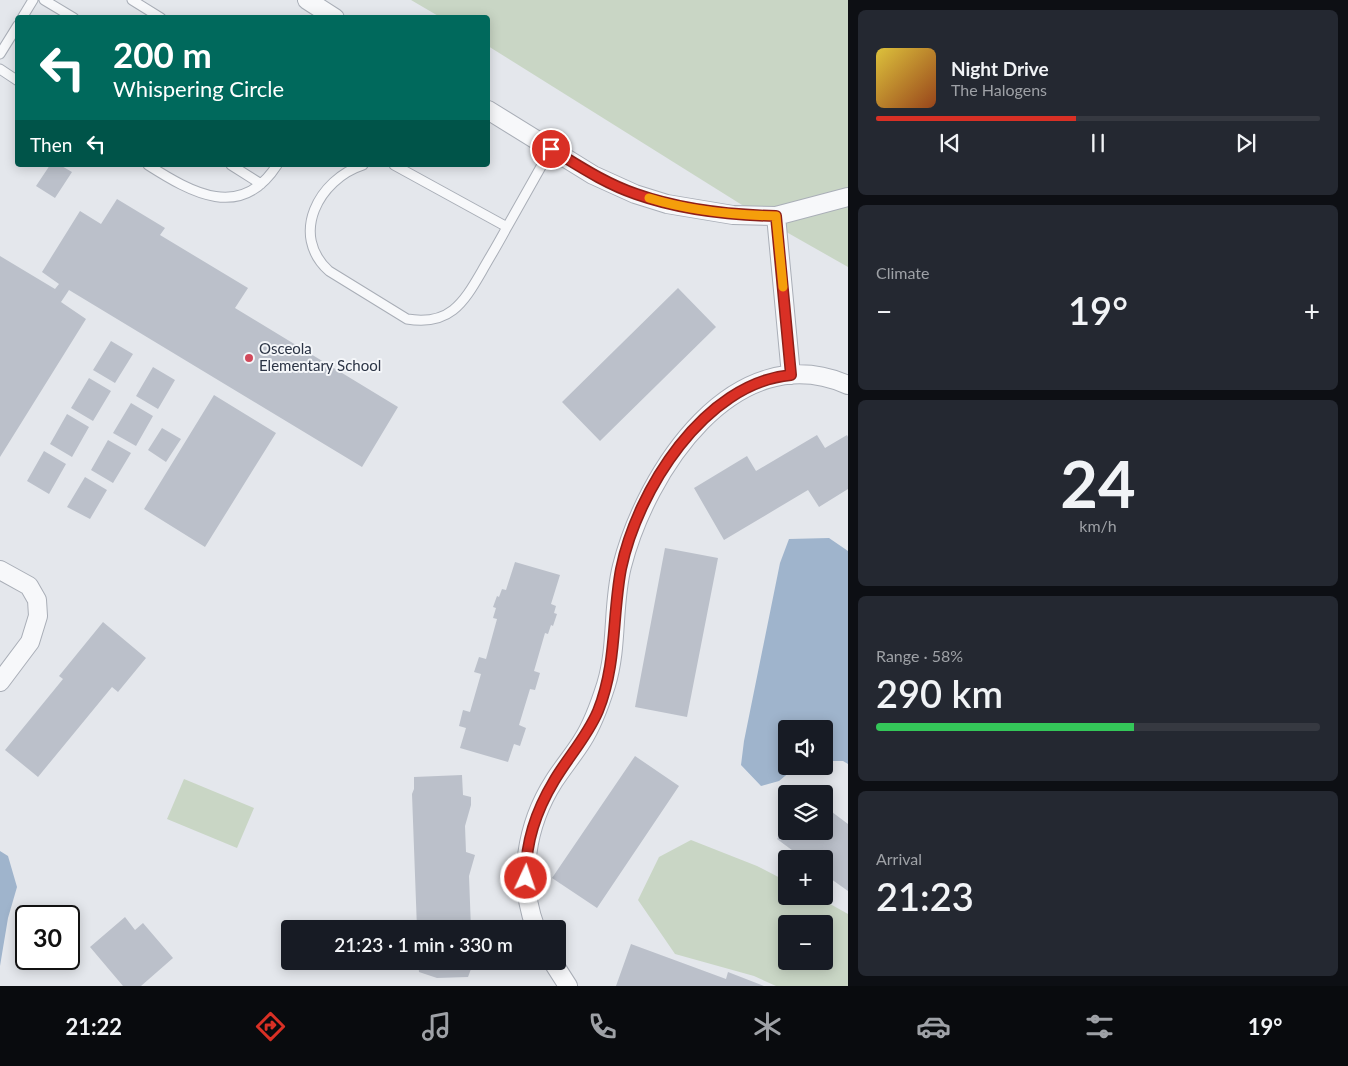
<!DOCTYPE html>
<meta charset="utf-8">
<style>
body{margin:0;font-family:Lato,sans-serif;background:#242831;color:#f1f3f6;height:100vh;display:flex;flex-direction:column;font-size:19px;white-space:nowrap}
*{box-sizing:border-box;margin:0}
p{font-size:16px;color:#9ea1a6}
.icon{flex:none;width:28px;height:28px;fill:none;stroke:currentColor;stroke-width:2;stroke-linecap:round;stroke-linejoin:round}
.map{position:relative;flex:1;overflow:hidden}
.details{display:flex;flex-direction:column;gap:10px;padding:10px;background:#0d0f14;width:500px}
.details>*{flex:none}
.guide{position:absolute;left:15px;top:15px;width:475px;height:152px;border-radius:5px;box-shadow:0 2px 12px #0003;background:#00695c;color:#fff;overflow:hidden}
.controls{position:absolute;left:778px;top:720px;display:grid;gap:10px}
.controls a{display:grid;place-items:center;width:55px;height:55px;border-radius:5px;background:#171b24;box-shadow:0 2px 12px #0003;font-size:25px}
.speed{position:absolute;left:15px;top:905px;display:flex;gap:10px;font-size:25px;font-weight:700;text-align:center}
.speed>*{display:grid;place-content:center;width:65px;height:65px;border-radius:50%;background:#171b24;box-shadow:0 2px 12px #0003;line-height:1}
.speed .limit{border:2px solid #111;border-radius:8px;background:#fff;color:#111}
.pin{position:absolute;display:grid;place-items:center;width:42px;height:42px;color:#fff;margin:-21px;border:2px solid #fff;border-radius:50%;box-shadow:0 1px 5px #0007}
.me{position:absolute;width:55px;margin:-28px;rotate:3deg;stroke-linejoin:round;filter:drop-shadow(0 0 4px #0008)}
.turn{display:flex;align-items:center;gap:18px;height:105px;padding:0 15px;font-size:22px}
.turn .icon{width:65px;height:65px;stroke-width:2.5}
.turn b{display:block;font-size:35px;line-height:42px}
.then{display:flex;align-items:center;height:48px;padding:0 15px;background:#0003;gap:10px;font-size:19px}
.big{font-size:38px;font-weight:600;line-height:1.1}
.details .tile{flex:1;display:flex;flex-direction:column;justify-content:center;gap:8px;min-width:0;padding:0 18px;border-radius:8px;background:#242831}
.details .dial{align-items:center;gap:0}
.dial b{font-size:65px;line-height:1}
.song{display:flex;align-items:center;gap:15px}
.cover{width:60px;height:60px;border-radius:8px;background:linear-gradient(135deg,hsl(50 70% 55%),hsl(20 70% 35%))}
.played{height:5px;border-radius:2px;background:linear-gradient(90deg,#d93025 45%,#363941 45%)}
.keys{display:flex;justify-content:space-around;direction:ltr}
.heat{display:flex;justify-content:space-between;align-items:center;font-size:28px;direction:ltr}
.charge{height:8px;border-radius:4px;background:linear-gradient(90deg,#34c759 58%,#363941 0)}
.trip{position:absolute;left:281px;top:920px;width:285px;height:50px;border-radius:5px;background:#171b24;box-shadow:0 2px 12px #0003;font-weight:600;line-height:50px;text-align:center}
.tab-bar{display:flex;height:80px;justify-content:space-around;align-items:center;background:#090b0e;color:#9ea1a6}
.tab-bar .icon{width:35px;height:35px}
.tab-bar .current{color:#d93025}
.tab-bar b{font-size:22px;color:#f1f3f6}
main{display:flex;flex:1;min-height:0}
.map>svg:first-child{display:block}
</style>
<main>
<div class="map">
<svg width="848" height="986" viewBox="0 0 848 986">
<rect width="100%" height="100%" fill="#e4e7ec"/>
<path fill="#c9d6c5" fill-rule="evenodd" d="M411,0H848V267L774,225L488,46V18L440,17Z
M184,779L254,808L237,848L167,819Z
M691,840L757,866L786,881V896H816L848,914V986H776L754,976L675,954L638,900L659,857ZM786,924H824V961H786Z"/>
<path fill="#9fb4cc" d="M829,538L848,551V764L843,761H824V729H786V766H797L779,781L761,786L741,765L744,741L780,563L789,539Z
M0,851L8,856L17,887L8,918L0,966Z"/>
<path fill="#bbc0ca" d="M50,165H60L72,172L55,198L36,186Z
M117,199L165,228L160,235L248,288L235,308L398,407L362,467L69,290L61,302L86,319L0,457V256L55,289L59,284L42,272L80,211L101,224Z
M678,288L716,327L600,441L562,402Z
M111,341L133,354L115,383L93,370Z
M153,367L175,380L158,409L136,396Z
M89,378L111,391L93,421L71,408Z
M214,395L276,433L205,547L144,509Z
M131,403L153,416L136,446L113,433Z
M67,414L89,427L72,457L50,444Z
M162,428L181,439L166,462L148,450Z
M817,435L825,448L847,435L848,437V489L819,507L808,490L724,540L694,488L747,456L756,471Z
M108,440L131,453L113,483L91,470Z
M44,451L66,464L49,494L27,481Z
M85,477L107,490L90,519L67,507Z
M665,548L718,558L687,717L635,707Z
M515,562L560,575L551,604L556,606L554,613L557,614L553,626L551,625L548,634L545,633L534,671L540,673L535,690L530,689L519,725L526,728L520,746L514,744L508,762L460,748L466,728L459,726L463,710L470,712L481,674L474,672L479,657L486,659L497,619L493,618L496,608L493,607L497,596L499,597L502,589L506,590Z
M103,622L146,658L118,692L112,687L38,777L5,750L63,679L59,676Z
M635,756L679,786L597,908L552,878Z
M462,775L463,795L471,797V805L465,826L466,852L475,855L469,876L471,929H417L412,794L414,789V777Z
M824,806L848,824V891L824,874V859H804L777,839L786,827V831H824Z
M125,917L135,930L143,923L173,958L141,986H123L90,947Z
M631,944L726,979L728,972L764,986H616Z
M418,961H471V969L468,977L437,978L419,972Z"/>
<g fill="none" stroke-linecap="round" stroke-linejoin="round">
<defs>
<path id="service" d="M44,0L74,18
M132,0L161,18
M22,18L33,0
M0,54L18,25
M0,69L18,81
M148,165C192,193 241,221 277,165
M231,165L261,184
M363,165C319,179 289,235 329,271L407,319C449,326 463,304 482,271C490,257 499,242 507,227L394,165
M507,227L551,149"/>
<path id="minor" d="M307,0L335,18
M488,110L593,175L635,194L667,204L733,215L776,216L848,197
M776,216L791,375
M0,570L29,586L37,600L38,616L30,642L0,682
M536,929C517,880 526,825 554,781C563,767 574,754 582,741C593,724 600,704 606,685C618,646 612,605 622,566C646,472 734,335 848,385
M552,961L568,986"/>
</defs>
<use href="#service" stroke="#a9aeb7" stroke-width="11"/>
<use href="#minor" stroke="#a9aeb7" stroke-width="20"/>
<use href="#service" stroke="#f7f8fa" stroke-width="9"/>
<use href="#minor" stroke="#f7f8fa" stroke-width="18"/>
</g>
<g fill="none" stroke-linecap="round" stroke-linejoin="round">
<defs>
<path id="route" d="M526,878C525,844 536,811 554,781C568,757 587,737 598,711C617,664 612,617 621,569C637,491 704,383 791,375L776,216C729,215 681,210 636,194C606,184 579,166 551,149"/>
</defs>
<use href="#route" stroke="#8d1f18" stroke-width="12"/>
<use href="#route" stroke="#d93025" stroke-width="9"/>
<path stroke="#f59e0b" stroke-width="9" d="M649,198C690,211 733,215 776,216L783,287"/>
</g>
<circle fill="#d1495b" stroke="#f4f6f9" stroke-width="2" cx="249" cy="358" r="5"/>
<g text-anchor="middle" stroke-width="4" stroke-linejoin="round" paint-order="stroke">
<g font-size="15" fill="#2b3445" stroke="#f4f6f9" text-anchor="start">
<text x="259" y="354">Osceola<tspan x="259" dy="17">Elementary School</tspan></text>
</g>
</g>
</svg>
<div class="controls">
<a><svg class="icon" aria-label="sound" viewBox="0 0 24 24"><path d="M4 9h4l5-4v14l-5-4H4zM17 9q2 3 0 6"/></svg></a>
<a><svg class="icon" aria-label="layers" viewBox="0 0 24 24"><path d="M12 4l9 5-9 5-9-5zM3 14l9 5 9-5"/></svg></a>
<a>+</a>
<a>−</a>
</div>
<div class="speed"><div class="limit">30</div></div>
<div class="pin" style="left:551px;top:149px;background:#d93025"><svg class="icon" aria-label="arrive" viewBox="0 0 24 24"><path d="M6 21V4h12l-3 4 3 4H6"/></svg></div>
<svg class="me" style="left:526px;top:878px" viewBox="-20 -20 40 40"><circle r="17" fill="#d93025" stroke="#fff" stroke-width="3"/><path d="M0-11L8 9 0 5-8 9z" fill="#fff"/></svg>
<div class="trip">21:23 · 1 min · 330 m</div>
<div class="guide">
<div class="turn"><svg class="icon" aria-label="left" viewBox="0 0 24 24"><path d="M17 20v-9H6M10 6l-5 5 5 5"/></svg><div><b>200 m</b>Whispering Circle</div></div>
<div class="then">Then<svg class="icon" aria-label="left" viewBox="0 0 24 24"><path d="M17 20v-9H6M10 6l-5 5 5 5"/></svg></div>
</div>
</div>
<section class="details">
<div class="tile">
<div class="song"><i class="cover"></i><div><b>Night Drive</b><p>The Halogens</p></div></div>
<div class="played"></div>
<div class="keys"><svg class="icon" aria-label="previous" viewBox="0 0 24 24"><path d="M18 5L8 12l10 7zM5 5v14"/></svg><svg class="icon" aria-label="pause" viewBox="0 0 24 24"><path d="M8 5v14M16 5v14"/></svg><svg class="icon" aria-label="next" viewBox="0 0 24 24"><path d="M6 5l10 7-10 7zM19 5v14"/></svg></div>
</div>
<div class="tile"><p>Climate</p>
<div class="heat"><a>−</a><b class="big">19°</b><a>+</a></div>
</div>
<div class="tile dial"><b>24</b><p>km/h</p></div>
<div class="tile"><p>Range · 58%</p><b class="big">290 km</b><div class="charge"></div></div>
<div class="tile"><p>Arrival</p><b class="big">21:23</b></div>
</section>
</main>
<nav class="tab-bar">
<b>21:22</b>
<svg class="icon current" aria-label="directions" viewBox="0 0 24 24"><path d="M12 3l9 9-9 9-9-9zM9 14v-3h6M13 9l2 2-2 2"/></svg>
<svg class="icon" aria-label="music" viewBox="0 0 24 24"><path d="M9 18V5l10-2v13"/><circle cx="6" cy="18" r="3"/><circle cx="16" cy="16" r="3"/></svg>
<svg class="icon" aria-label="phone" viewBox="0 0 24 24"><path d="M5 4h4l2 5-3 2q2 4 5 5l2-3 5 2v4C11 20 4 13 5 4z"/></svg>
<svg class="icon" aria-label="climate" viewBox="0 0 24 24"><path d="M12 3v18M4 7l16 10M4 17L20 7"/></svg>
<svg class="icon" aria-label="car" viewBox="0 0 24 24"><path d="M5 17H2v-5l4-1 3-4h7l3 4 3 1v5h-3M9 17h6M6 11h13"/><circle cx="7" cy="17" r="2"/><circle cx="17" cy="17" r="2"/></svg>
<svg class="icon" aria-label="filters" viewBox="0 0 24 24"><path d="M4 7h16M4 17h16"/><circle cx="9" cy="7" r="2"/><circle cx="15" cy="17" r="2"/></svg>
<b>19°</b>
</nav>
